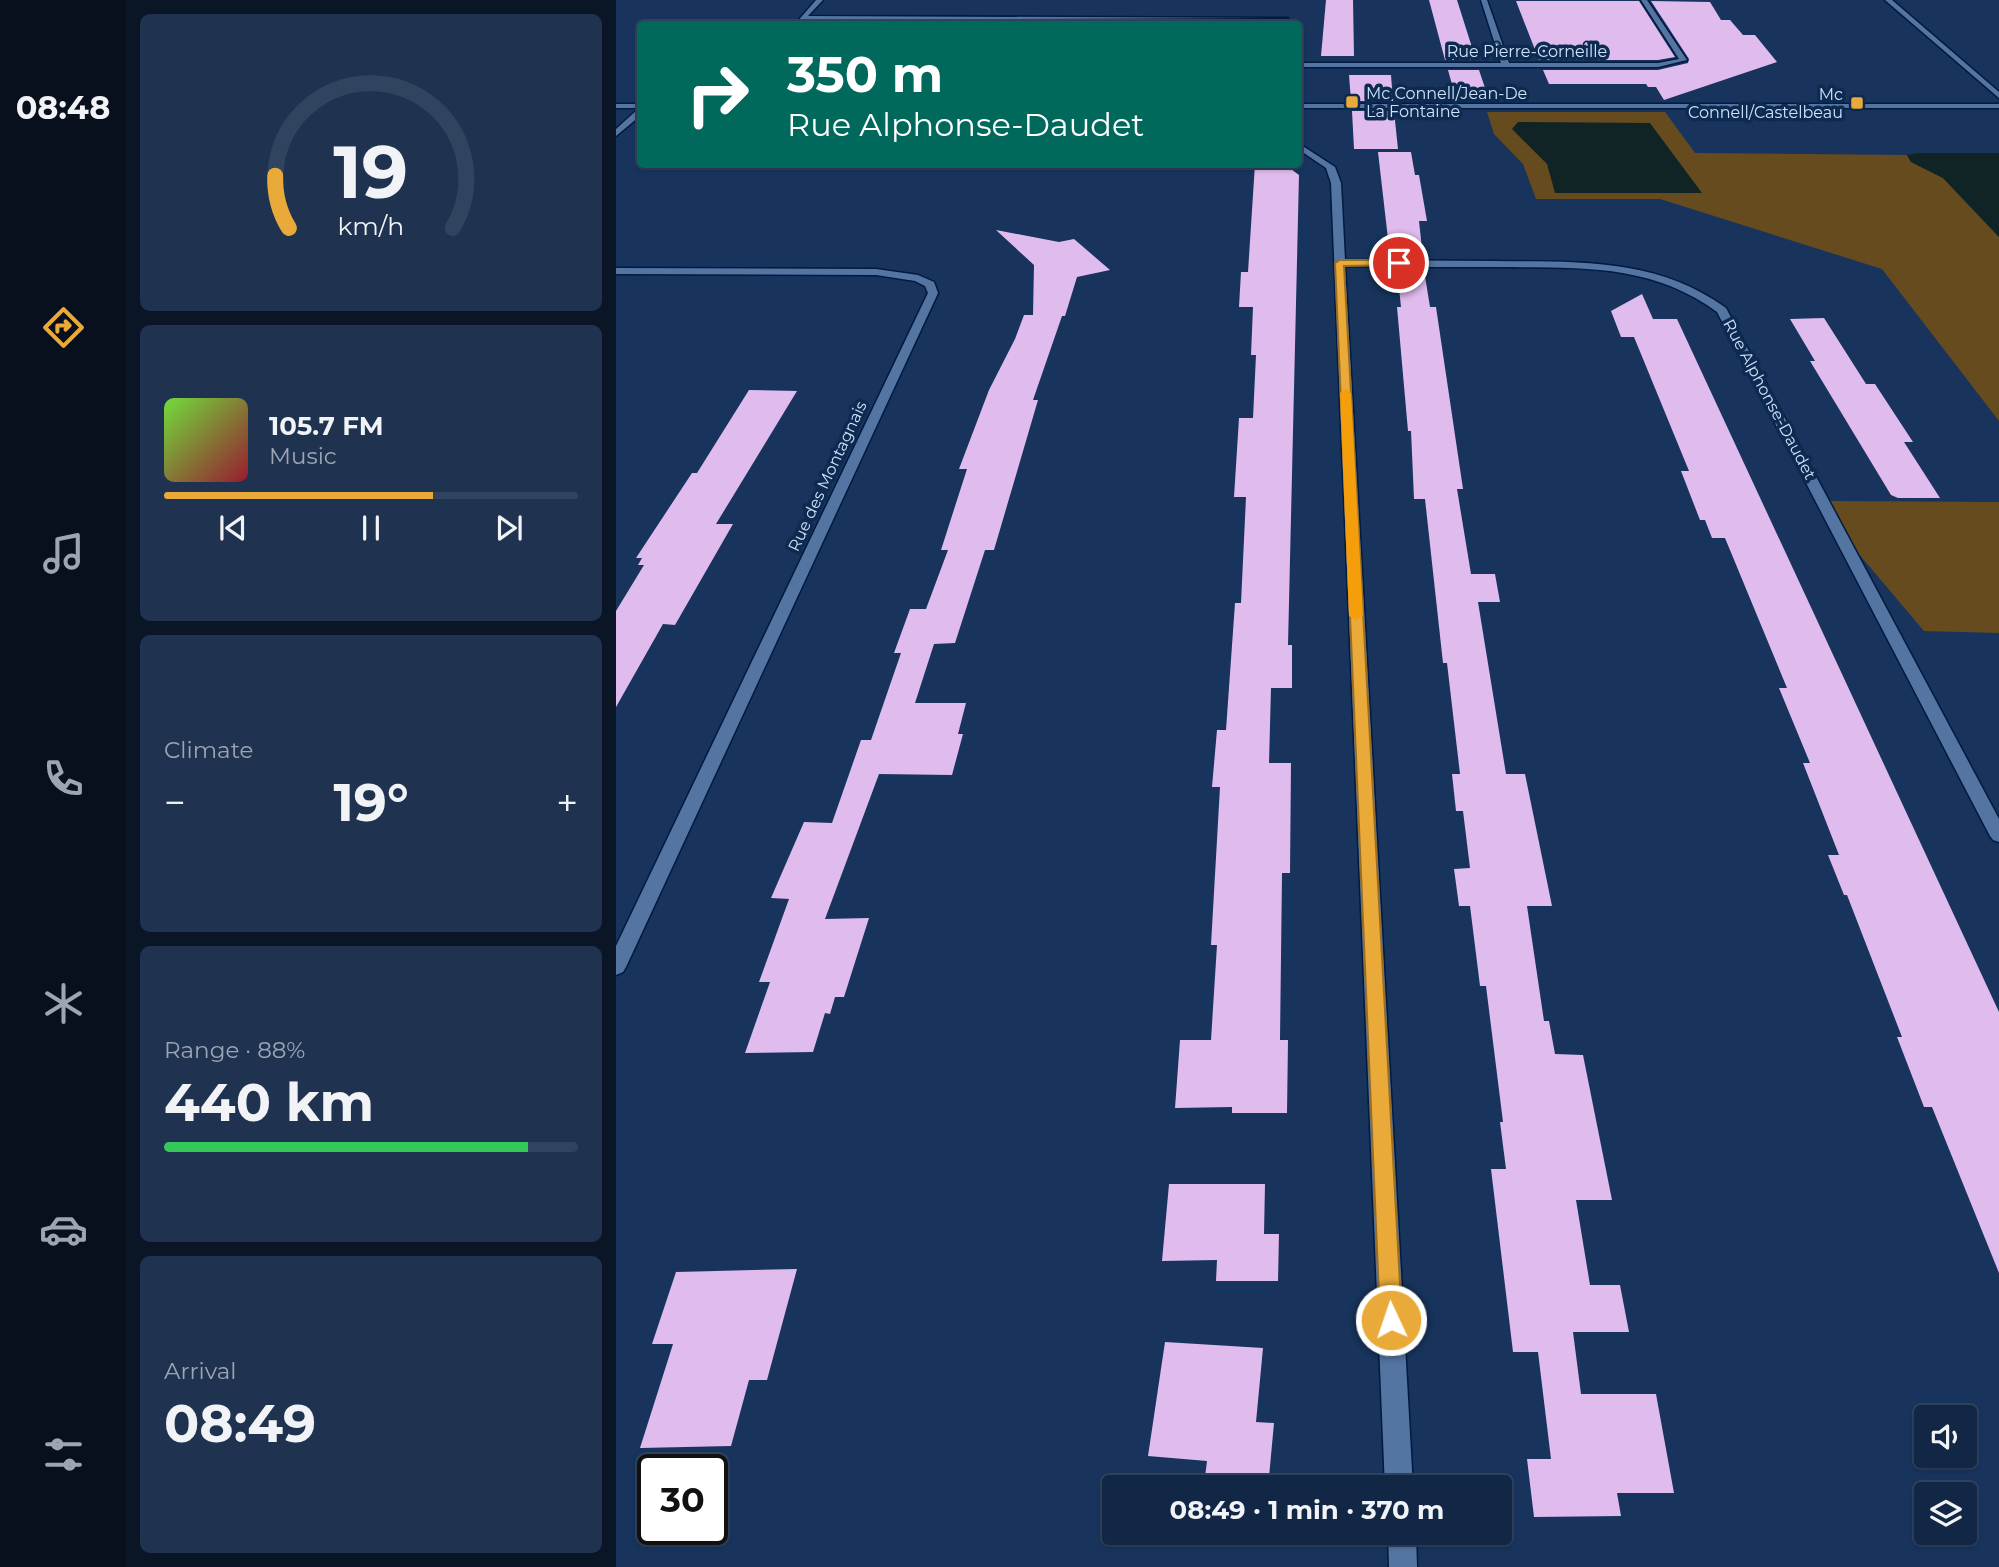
<!DOCTYPE html>
<meta charset="utf-8">
<style>
body{margin:0;font-family:Montserrat,sans-serif;background:#1f3351;color:#f1f3f6;height:100vh;display:flex;flex-direction:column;font-size:26px;white-space:nowrap}
*{box-sizing:border-box;margin:0}
p{font-size:23px;color:#9ca5b3}
.icon{flex:none;width:38px;height:38px;fill:none;stroke:currentColor;stroke-width:2;stroke-linecap:round;stroke-linejoin:round}
.map{position:relative;flex:1;overflow:hidden}
.drawer{display:flex;flex-direction:column;gap:14px;padding:14px;background:#0a1526;width:490px}
.drawer>*{flex:none}
.guide{position:absolute;left:21px;top:21px;width:665px;height:147px;border-radius:7px;box-shadow:0 2px 5px #0004,0 0 0 2px #31445f;background:#00695c;color:#fff;overflow:hidden}
.tools{position:absolute;left:1298px;top:1405px;display:grid;gap:14px}
.tools a{display:grid;place-items:center;width:63px;height:63px;border-radius:7px;background:#122746;box-shadow:0 2px 5px #0004,0 0 0 2px #31445f;font-size:35px}
.speed{position:absolute;left:21px;top:1454px;display:flex;gap:14px;font-size:35px;font-weight:700;text-align:center}
.speed>*{display:grid;place-content:center;width:91px;height:91px;border-radius:50%;background:#122746;box-shadow:0 2px 5px #0004,0 0 0 2px #31445f;line-height:1}
.speed .limit{border:4px solid #111;border-radius:10px;background:#fff;color:#111}
.pin{position:absolute;display:grid;place-items:center;width:60px;height:60px;color:#fff;margin:-30px;border:4px solid #fff;border-radius:50%;box-shadow:0 2px 7px #0007}
.me{position:absolute;width:77px;margin:-38px;rotate:357deg;stroke-linejoin:round;filter:drop-shadow(0 0 5px #0008)}
.turn{display:flex;align-items:center;gap:24px;height:147px;padding:0 35px;font-size:32px}
.turn .icon{width:91px;height:91px;stroke-width:2.5}
.turn b{display:block;font-size:49px;line-height:60px}
.big{font-size:52px;font-weight:700;line-height:1.1}
.drawer .card{flex:1;display:flex;flex-direction:column;justify-content:center;gap:10px;min-width:0;padding:0 24px;border-radius:10px;background:#1f3351}
.drawer .dial{align-items:center;gap:0}
.dial svg{height:182px;overflow:visible;fill:none;stroke:#31445f;stroke-width:7;stroke-linecap:round;text-anchor:middle}
.dial text{fill:#f1f3f6;stroke:none}
.song{display:flex;align-items:center;gap:21px}
.cover{width:84px;height:84px;border-radius:10px;background:linear-gradient(135deg,hsl(100 70% 55%),hsl(350 70% 35%))}
.played{height:7px;border-radius:4px;background:linear-gradient(90deg,#eaaa39 65%,#31445f 65%)}
.keys{display:flex;justify-content:space-around;direction:ltr}
.heat{display:flex;justify-content:space-between;align-items:center;font-size:38px;direction:ltr}
.charge{height:10px;border-radius:5px;background:linear-gradient(90deg,#34c759 88%,#31445f 0)}
.trip{position:absolute;left:486px;top:1475px;width:410px;height:70px;border-radius:7px;background:#122746;box-shadow:0 2px 5px #0004,0 0 0 2px #31445f;font-weight:700;line-height:70px;text-align:center}
main{display:flex;flex:1;min-height:0}
.dock{display:flex;flex-direction:column;width:126px;justify-content:space-around;align-items:center;background:#07101c;color:#9ca5b3}
.dock .icon{width:49px;height:49px}
.dock .current{color:#eaaa39}
.dock b{font-size:32px;color:#f1f3f6}
.map>svg:first-child{display:block}
</style>
<main>
<nav class="dock">
<b>08:48</b>
<svg class="icon current" aria-label="directions" viewBox="0 0 24 24"><path d="M12 3l9 9-9 9-9-9zM9 14v-3h6M13 9l2 2-2 2"/></svg>
<svg class="icon" aria-label="music" viewBox="0 0 24 24"><path d="M9 18V5l10-2v13"/><circle cx="6" cy="18" r="3"/><circle cx="16" cy="16" r="3"/></svg>
<svg class="icon" aria-label="phone" viewBox="0 0 24 24"><path d="M5 4h4l2 5-3 2q2 4 5 5l2-3 5 2v4C11 20 4 13 5 4z"/></svg>
<svg class="icon" aria-label="climate" viewBox="0 0 24 24"><path d="M12 3v18M4 7l16 10M4 17L20 7"/></svg>
<svg class="icon" aria-label="car" viewBox="0 0 24 24"><path d="M5 17H2v-5l4-1 3-4h7l3 4 3 1v5h-3M9 17h6M6 11h13"/><circle cx="7" cy="17" r="2"/><circle cx="17" cy="17" r="2"/></svg>
<svg class="icon" aria-label="filters" viewBox="0 0 24 24"><path d="M4 7h16M4 17h16"/><circle cx="9" cy="7" r="2"/><circle cx="15" cy="17" r="2"/></svg>
</nav>
<section class="drawer">
<div class="card dial"><svg viewBox="0 0 100 80">
<path d="M14 69A42 42 0 1 1 86 69"/>
<path d="M14 69A42 42 0 0 1 8 46" stroke="#eaaa39"/>
<text x="50" y="56" font-size="32" font-weight="700">19</text>
<text x="50" y="72" font-size="11">km/h</text>
</svg></div>
<div class="card">
<div class="song"><i class="cover"></i><div><b>105.7 FM</b><p>Music</p></div></div>
<div class="played"></div>
<div class="keys"><svg class="icon" aria-label="previous" viewBox="0 0 24 24"><path d="M18 5L8 12l10 7zM5 5v14"/></svg><svg class="icon" aria-label="pause" viewBox="0 0 24 24"><path d="M8 5v14M16 5v14"/></svg><svg class="icon" aria-label="next" viewBox="0 0 24 24"><path d="M6 5l10 7-10 7zM19 5v14"/></svg></div>
</div>
<div class="card"><p>Climate</p>
<div class="heat"><a>−</a><b class="big">19°</b><a>+</a></div>
</div>
<div class="card"><p>Range · 88%</p><b class="big">440 km</b><div class="charge"></div></div>
<div class="card"><p>Arrival</p><b class="big">08:49</b></div>
</section>
<div class="map">
<svg width="1383" height="1567" viewBox="0 0 1383 1567">
<rect width="100%" height="100%" fill="#18345d"/>
<path fill="#664b1f" d="M871,112H1049L1079,153L1291,155L1295,162L1327,178L1383,237V421L1266,269L1044,199H920L907,164L878,134Z
M1207,501L1383,502V633L1308,631L1225,533Z"/>
<path fill="#112425" d="M902,122L1034,123L1086,193H939L931,164L896,129Z
M1302,153H1383V237L1327,178L1295,162L1291,155Z"/>
<path fill="#e0bbed" d="M710,0H737L738,56H705Z
M813,0H841L860,60H829Z
M900,1H1023L1059,57L1042,60H923Z
M1035,1L1094,2L1105,20H1114L1127,35H1139L1161,62L1048,100L1040,87H1032L1030,84H933L927,70H1042L1072,63L1073,59Z
M832,70H863L869,88H837Z
M733,75H775L777,101H735Z
M736,111H778L782,149H738Z
M762,152H795L799,175H803L811,221H803L807,258H779L776,239H772Z
M639,164H668L683,175L672,645H676V688H655L653,763H675L674,873H666L664,1040H672L671,1113H616V1107L559,1108L564,1040H595L601,945H595L604,787H596L601,730H610L619,603H625L630,497H618L623,418H637L640,355H635L637,307H623L625,272H632Z
M380,230L443,242L458,239L494,270L461,277L449,316H446L417,400H422L378,550H369L339,643L318,644L299,703H350L342,734H347L336,775L263,774L209,919L253,918L228,997H219L214,1014L209,1013L197,1052L129,1053L154,982H143L173,899L155,898L188,822L216,823L245,740H255L285,653H278L294,609H310L332,550H325L351,469H343L373,390L399,339L408,315H417L418,265Z
M781,269L808,270L814,307H820L847,489H841L855,574H879L884,602H862L890,774H909L936,906H911L928,1021H933L939,1054L967,1055L996,1200H960L974,1285H1004L1013,1332H957L965,1394H1040L1058,1493H1001L1005,1516L918,1517L911,1459H935L922,1352H897L875,1169H890L884,1122H887L870,986H864L854,906H843L838,869L854,868L847,811H840L836,774H844L831,663H827L809,499H798L795,431H792L781,307H785Z
M1026,294L1037,319H1061L1383,1012V1273L1316,1107H1308L1281,1037H1286L1231,895H1228L1212,855H1223L1187,763H1194L1163,688H1171L1109,538H1096L1089,520H1084L1065,471H1073L1018,337H1005L995,311Z
M1208,318L1250,384H1259L1297,442H1288L1324,498H1282L1275,495L1194,361H1199L1174,319Z
M133,390L181,391L100,524H117L59,625L47,624L0,707V611L28,565H22L26,558H20L76,473H81Z
M553,1184H649L648,1234H663L662,1281H600L601,1260L546,1261Z
M181,1269L151,1380H133L115,1446L24,1448L57,1344H36L60,1272Z
M549,1342L647,1348L640,1422L658,1423L652,1488L588,1485L591,1461L532,1456Z"/>
<g fill="none" stroke-linecap="round" stroke-linejoin="round">
<defs>
<path id="minor" d="M200,0H207L192,16L672,18L188,20L180,23Z
M865,0H871L893,63H1042L1063,59L1025,0H1031L1071,60L1042,67H682V63H885Z
M1269,0H1276L1383,92V98Z
M21,110H24V116L0,136V129Z
M682,143L719,167L725,183L729,260C779,260 829,261 879,261C960,262 1040,257 1110,308L1383,819V842L1377,840L1374,836L1101,312C1034,262 958,268 880,267C830,267 779,267 729,266L797,1488H769L715,183L710,168L682,149Z
M0,268L260,269L302,275L318,282L322,293L10,967L7,972L0,975V946L312,293L309,286L299,281L260,275L0,274Z
M772,1533H800L801,1567H773Z"/>
<path id="tertiary" d="M0,104H24V108H0Z
M682,104H1383V108H682Z"/>
</defs>
<use href="#minor" stroke="#011a40" stroke-width="3"/>
<use href="#tertiary" stroke="#011a40" stroke-width="3"/>
<use href="#minor" fill="#5474a1" fill-rule="evenodd"/>
<use href="#tertiary" fill="#5474a1" fill-rule="evenodd"/>
</g>
<path fill="#eaaa39" stroke="#986e25" stroke-width="2" d="M783,260L787,263L786,265L728,266L786,1320L783,1328L775,1331L767,1328L764,1320L719,263L724,260Z"/>
<path fill="#f59e0b" d="M730,389L735,393L747,616L740,620L733,616L724,393Z"/>
<g fill="#eaaa39" stroke="#0d2a51" stroke-width="2.5">
<rect x="729" y="95" width="14" height="14" rx="3.5"/>
<rect x="1234" y="96" width="14" height="14" rx="3.5"/>
</g>
<g text-anchor="middle" stroke-width="7" stroke-linejoin="round" paint-order="stroke">
<g font-size="16" fill="#d0e1fb" stroke="#0d2a51">
<text x="911" y="57">Rue Pierre-Corneille</text>
<text transform="translate(1154 399) rotate(62)" y="6">Rue Alphonse-Daudet</text>
<text transform="translate(211 476) rotate(-65)" y="6">Rue des Montagnais</text>
</g>
<g font-size="16" fill="#d0e1fb" stroke="#0d2a51" text-anchor="start">
<text x="750" y="99">Mc Connell/Jean-De<tspan x="750" dy="18">La Fontaine</tspan></text>
<text x="1227" y="100" text-anchor="end">Mc<tspan x="1227" dy="18">Connell/Castelbeau</tspan></text>
</g>
</g>
</svg>
<div class="tools">
<a><svg class="icon" aria-label="sound" viewBox="0 0 24 24"><path d="M4 9h4l5-4v14l-5-4H4zM17 9q2 3 0 6"/></svg></a>
<a><svg class="icon" aria-label="layers" viewBox="0 0 24 24"><path d="M12 4l9 5-9 5-9-5zM3 14l9 5 9-5"/></svg></a>
</div>
<div class="speed"><div class="limit">30</div></div>
<div class="pin" style="left:783px;top:263px;background:#d93025"><svg class="icon" aria-label="arrive" viewBox="0 0 24 24"><path d="M6 21V4h12l-3 4 3 4H6"/></svg></div>
<svg class="me" style="left:775px;top:1320px" viewBox="-20 -20 40 40"><circle r="17" fill="#eaaa39" stroke="#fff" stroke-width="3"/><path d="M0-11L8 9 0 5-8 9z" fill="#fff"/></svg>
<div class="trip">08:49 · 1 min · 370 m</div>
<div class="guide">
<div class="turn"><svg class="icon" aria-label="right" viewBox="0 0 24 24"><path d="M7 20v-9h11M14 6l5 5-5 5"/></svg><div><b>350 m</b>Rue Alphonse-Daudet</div></div>
</div>
</div>
</main>
